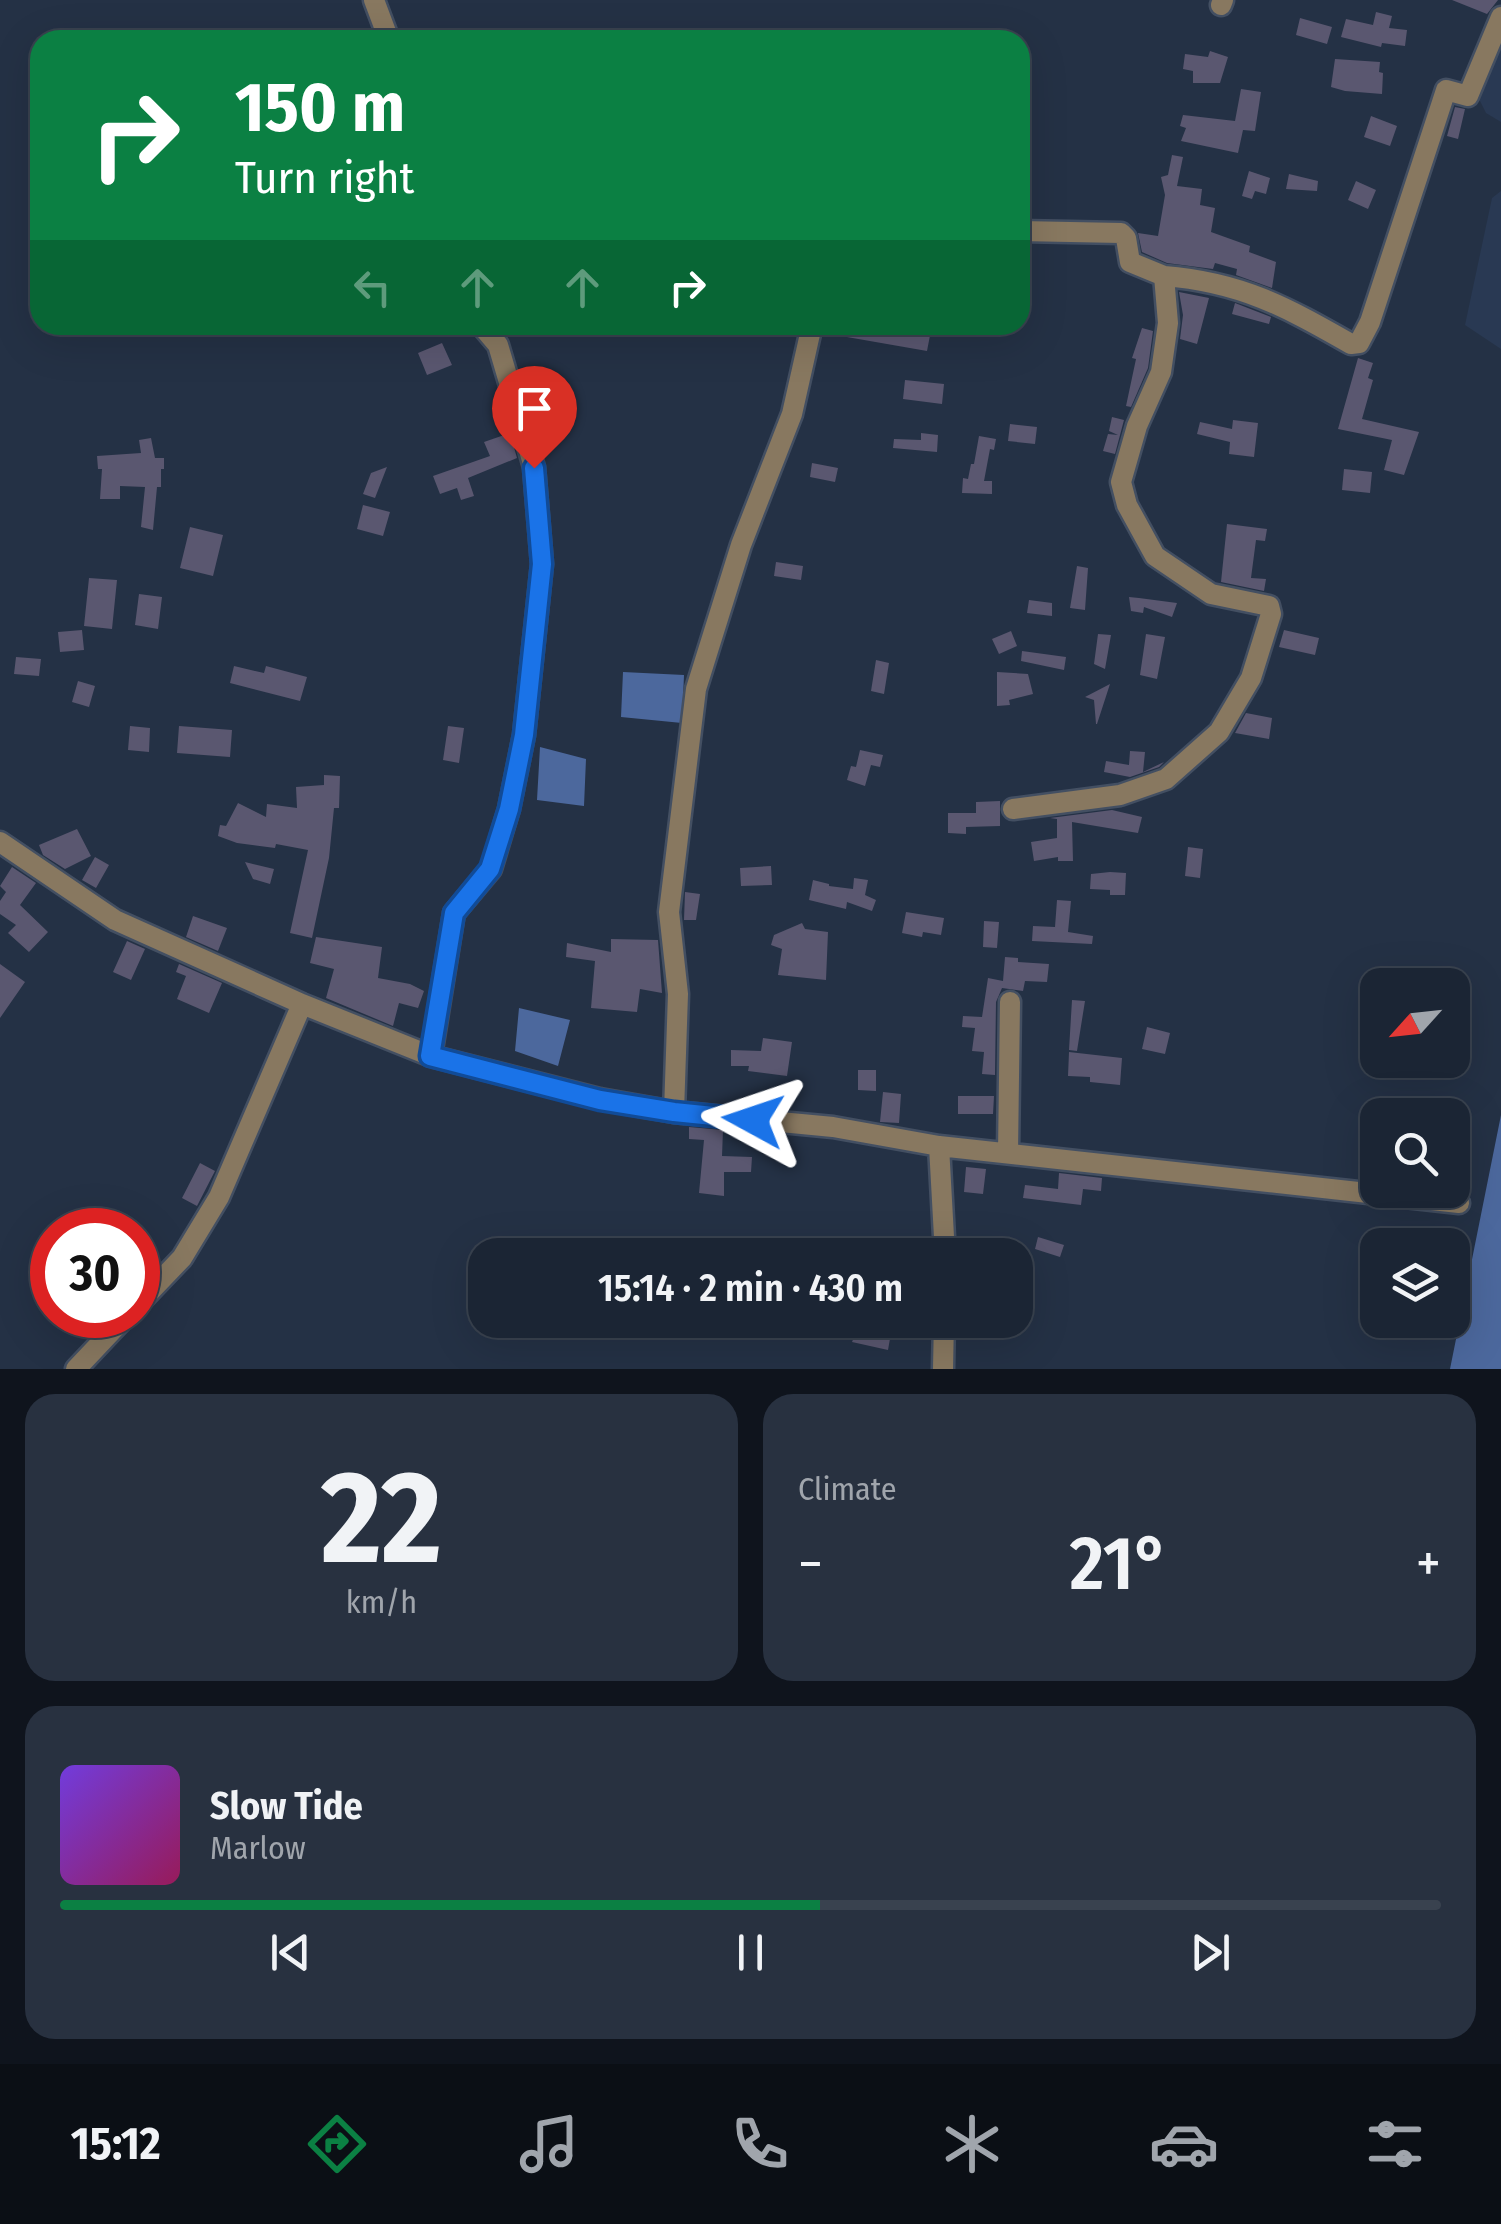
<!DOCTYPE html>
<meta charset="utf-8">
<style>
body{margin:0;font-family:"Fira Sans Condensed",sans-serif;background:#283140;color:#f1f3f6;height:100vh;display:flex;flex-direction:column;font-size:38px;white-space:nowrap}
*{box-sizing:border-box;margin:0}
p{font-size:32px;color:#a0a5ac}
.icon{flex:none;width:55px;height:55px;fill:none;stroke:currentColor;stroke-width:2;stroke-linecap:round;stroke-linejoin:round}
.map{position:relative;height:1369px;overflow:hidden}
.side{display:flex;flex-direction:column;gap:25px;padding:25px;background:#0f141d;flex:1}
.side>*{flex:none}
.guide{position:absolute;left:30px;top:30px;width:1000px;height:305px;border-radius:30px;box-shadow:0 10px 40px #0002,0 0 0 2px #39424f;background:#0b8043;color:#fff;overflow:hidden}
.needle{width:65px;rotate:243deg}
.controls{position:absolute;left:1360px;top:968px;display:grid;gap:20px}
.controls a{display:grid;place-items:center;width:110px;height:110px;border-radius:20px;background:#1b2534;box-shadow:0 10px 40px #0002,0 0 0 2px #39424f;font-size:50px}
.speed{position:absolute;left:30px;top:1208px;display:flex;gap:20px;font-size:50px;font-weight:700;text-align:center}
.speed>*{display:grid;place-content:center;width:130px;height:130px;border-radius:50%;background:#1b2534;box-shadow:0 10px 40px #0002,0 0 0 2px #39424f;line-height:1}
.speed .limit{border:15px solid #d22;background:#fff;color:#111}
.pin{position:absolute;display:grid;place-items:center;width:85px;height:85px;color:#fff;margin:-102px -42px;border-radius:50% 50% 50% 0;rotate:-45deg;box-shadow:0 0 10px #0007}
.pin .icon{rotate:45deg}
.me{position:absolute;width:110px;margin:-55px;rotate:275deg;stroke-linejoin:round;filter:drop-shadow(0 0 8px #0008)}
.turn{display:flex;align-items:center;gap:35px;height:210px;padding:0 40px;font-size:45px}
.turn .icon{width:130px;height:130px;stroke-width:2.5}
.turn b{display:block;font-size:70px;line-height:85px}
.lanes{display:flex;align-items:center;height:95px;padding:0 40px;background:#0003;justify-content:center;gap:50px;direction:ltr}
.lanes .off{opacity:.35}
.big{font-size:75px;font-weight:600;line-height:1.1}
.side .widget{flex:1;display:flex;flex-direction:column;justify-content:center;gap:15px;min-width:0;padding:0 35px;border-radius:30px;background:#283140}
.side .dial{align-items:center;gap:0}
.dial b{font-size:130px;line-height:1}
.song{display:flex;align-items:center;gap:30px}
.cover{width:120px;height:120px;border-radius:15px;background:linear-gradient(135deg,hsl(260 70% 55%),hsl(330 70% 35%))}
.played{height:10px;border-radius:5px;background:linear-gradient(90deg,#0b8043 55%,#39424f 55%)}
.keys{display:flex;justify-content:space-around;direction:ltr}
.heat{display:flex;justify-content:space-between;align-items:center;font-size:55px;direction:ltr}
.side .tiles{flex:1;display:grid;gap:25px;grid-template-columns:1fr 1fr}
.widget:last-child{grid-column:span 2}
.trip{position:absolute;left:468px;top:1238px;width:565px;height:100px;border-radius:30px;background:#1b2534;box-shadow:0 10px 40px #0002,0 0 0 2px #39424f;font-weight:600;line-height:100px;text-align:center}
.dock{display:flex;height:160px;justify-content:space-around;align-items:center;background:#0b0f15;color:#a0a5ac}
.dock .icon{width:70px;height:70px}
.dock .active{color:#0b8043}
.dock b{font-size:45px;color:#f1f3f6}
.map>svg:first-child{display:block}
</style>
<div class="map">
<svg width="1501" height="1369" viewBox="0 0 1501 1369">
<rect width="100%" height="100%" fill="#243145"/>
<path fill="#293953" d="M1501,32V122L1486,113L1469,79Z
M1501,191V349L1465,325L1492,198Z"/>
<path fill="#4c689d" d="M623,672L684,675L682,723L621,717Z
M540,747L586,759L584,806L537,800Z
M519,1008L570,1020L558,1066L515,1051Z
M1501,1115V1369H1450Z"/>
<path fill="#5a5770" d="M1452,0H1498L1487,14Z
M1376,12L1392,16L1389,28L1407,30L1405,46L1382,43L1381,47L1341,37L1346,19L1373,25Z
M1300,18L1332,27L1327,44L1296,35Z
M1210,51L1228,57L1220,83H1193V71L1183,69L1185,54L1208,57Z
M1335,59L1380,62L1379,72L1383,73L1382,94L1345,91L1331,87Z
M1241,89L1261,92L1255,131L1243,130L1238,153L1181,141L1186,128L1180,126L1183,115L1235,121Z
M1455,107L1465,109L1458,139L1447,136Z
M1371,116L1397,126L1390,146L1364,137Z
M1172,155L1183,157L1177,186L1202,189L1200,205L1215,208L1211,232L1250,246L1249,252L1276,262L1272,288L1236,275L1237,269L1215,263L1213,269L1167,263L1142,252L1138,233L1158,236L1165,195L1161,177L1168,175Z
M1249,171L1270,178L1266,194L1255,191L1252,199L1242,196Z
M1289,174L1318,181L1317,191L1286,189Z
M1356,181L1376,190L1368,209L1348,200Z
M1179,292L1209,298L1197,344L1180,339L1183,315Z
M1235,303L1271,317L1269,324L1232,314Z
M825,325H859L905,336L907,325H932L927,351L824,333Z
M1142,328L1153,331L1148,368L1131,407L1126,406L1136,359L1132,358Z
M442,343L452,365L427,375L418,353Z
M1358,358L1373,363L1368,378L1373,380L1362,419L1419,432L1404,475L1384,470L1392,440L1338,429Z
M905,380L944,384L942,404L903,399Z
M1112,417L1124,420L1115,454L1103,451L1108,434L1118,435L1109,431Z
M1233,420L1258,423L1254,457L1229,454L1230,442L1197,434L1200,422L1232,429Z
M1010,424L1037,427L1035,444L1008,441Z
M510,433L517,458L468,478L474,496L461,500L457,488L440,494L433,476L490,456L484,442Z
M921,433L938,435L937,452L893,448L894,439L921,440Z
M979,436L996,439L994,450L990,449L984,481H992V494L962,493L963,478L968,479L971,464H974Z
M151,438L155,458H164V469H161V487H157L153,530L141,527L145,487L120,486V499H100L102,469H98L97,456L141,453L139,440Z
M812,463L838,468L835,482L810,477Z
M387,467L375,498L363,494L371,473Z
M1344,469L1372,472L1370,493L1342,490Z
M363,505L390,512L383,536L357,529Z
M1227,524L1267,529L1265,541L1256,540L1251,578L1266,579L1264,591L1221,582Z
M190,527L223,535L213,576L180,568Z
M776,562L803,566L801,580L774,576Z
M1077,566L1088,568L1085,610L1070,608Z
M89,578L117,580L112,629L84,626Z
M139,594L162,597L158,629L135,625Z
M1129,597L1139,598L1177,603L1172,617L1144,607L1143,613L1131,611Z
M1029,600L1052,603V616L1027,613Z
M82,630L84,650L60,652L58,632Z
M1284,630L1319,638L1315,655L1279,647Z
M1011,631L1017,646L999,654L992,639Z
M1098,634L1111,635L1105,669L1094,664Z
M1146,634L1165,637L1157,679L1140,675Z
M1022,651L1066,657L1064,670L1021,661Z
M16,657L41,659L39,676L14,674Z
M876,660L889,663L884,694L871,691Z
M234,666L264,673L266,666L307,677L300,701L230,683Z
M997,672L1028,674L1033,694L1009,700L1010,705L997,706Z
M78,681L95,686L89,707L72,702Z
M1110,684L1097,724H1096L1094,700L1085,697Z
M1246,713L1272,718L1269,739L1235,733Z
M130,726L150,728L149,752L128,750Z
M179,726L232,730L230,757L177,753Z
M448,726L464,728L459,763L443,760Z
M860,750L883,755L880,767L871,765L865,786L847,780L851,766L856,767Z
M1130,751L1145,752L1143,772L1164,762L1159,767L1130,777L1104,772L1106,761L1129,765Z
M324,775L340,776L339,808H334L329,858L312,938L290,933L308,850L276,844L275,848L237,843L218,836L220,825L226,826L238,803L266,817L267,804L297,808L296,787L324,785Z
M1000,801V826L966,827V834L948,833V813H976V802Z
M1112,810L1142,817L1138,833L1072,822L1073,861H1058V857L1034,861L1031,842L1057,838V819L1050,818Z
M77,829L91,856L65,869L43,855L39,845Z
M1188,847L1203,849L1200,878L1185,876Z
M95,857L109,865L96,888L82,880Z
M245,862L274,869L270,884L253,879Z
M771,866L772,885L741,886L740,868Z
M12,867L36,883L20,905L48,932L29,952L8,933L16,925L0,914V901L6,892L0,886Z
M1110,872L1126,873L1125,895H1110V890L1090,889L1091,874Z
M854,878L868,880L865,895L876,900L872,911L847,902L846,909L809,900L813,880L829,884V886L853,889Z
M685,892L700,894L696,920H684Z
M1057,900L1071,901L1068,932L1093,936L1092,944L1032,941L1033,926L1055,927Z
M906,912L944,918L941,935L923,932L922,937L902,933Z
M193,916L227,928L218,951L186,937Z
M984,921L999,922L997,948L983,947Z
M802,923L805,929L828,932L826,980L778,975L782,949L771,945L774,935Z
M316,937L382,947L378,978L410,984L424,991L418,1008L399,1003L393,1026L326,998L334,969L310,963Z
M611,939L658,940L662,993L640,989L637,1012L591,1008L595,961L566,957L567,943L611,952Z
M127,941L145,949L131,980L113,972Z
M1005,957L1018,958V962L1049,964L1047,982L1025,981L1023,991L1002,988L996,1002L995,1075L982,1074L984,1052L972,1051L975,1028L962,1027L963,1016L982,1017L988,978L1003,981Z
M0,964L25,982L0,1018Z
M179,964L222,983L209,1013L177,999L186,976L176,972Z
M1072,1000L1085,1001L1077,1051L1069,1050Z
M1147,1027L1170,1033L1165,1054L1142,1049Z
M763,1038L792,1042L787,1076L748,1071L749,1066H731V1050L761,1051Z
M1069,1052L1122,1058L1120,1085L1090,1082V1077L1068,1076Z
M858,1070H876V1091L858,1090Z
M883,1092L901,1094L899,1123L880,1122Z
M958,1096H994L993,1114H958Z
M689,1127L723,1130L722,1156L752,1157L751,1172H724V1196L699,1193L704,1140L689,1139Z
M200,1163L215,1171L197,1206L182,1198Z
M966,1167L986,1169L983,1194L964,1192Z
M1059,1173L1102,1178L1101,1191L1083,1189L1081,1205L1023,1198L1025,1185L1058,1189Z
M1038,1237L1064,1245L1060,1257L1035,1249Z
M859,1325L891,1333L888,1350L852,1342Z"/>
<g fill="none" stroke-linecap="round" stroke-linejoin="round">
<defs>
<path id="minor" d="M374,0L389,40
M1221,5L1223,0
M1020,231L1121,233L1126,238L1130,262L1164,276
M1013,809L1120,795L1166,779L1219,732L1251,678L1271,614L1269,606L1211,594L1155,556L1127,505L1121,482L1137,426L1161,372L1168,323L1164,276C1241,282 1286,307 1351,344L1359,343L1370,322L1446,90L1468,96L1501,17
M0,842L115,920L302,1004L431,1056L600,1099L674,1112L833,1127L939,1146L1459,1203
M431,1056L454,913L491,869L509,809L524,735L542,564L534,467L498,345L481,325
M674,1112L678,994L669,912L696,689L741,545L792,414L812,325
M939,1146L945,1255
M1008,1153L1010,1002
M138,1304L182,1258L219,1197L302,1004
M76,1369L127,1315
M943,1369L944,1320"/>
</defs>
<use href="#minor" stroke="#434f62" stroke-width="25"/>
<use href="#minor" stroke="#887860" stroke-width="20"/>
</g>
<g fill="none" stroke-linecap="round" stroke-linejoin="round">
<defs>
<path id="route" d="M534,468L542,564L524,735L509,809L490,869L454,913L430,1056L600,1100L674,1112L753,1120"/>
</defs>
<use href="#route" stroke="#114b97" stroke-width="25"/>
<use href="#route" stroke="#1a73e8" stroke-width="18"/>
</g>
</svg>
<div class="controls">
<a><svg class="needle" viewBox="-14 -14 28 28"><path d="M0-13l5 13h-10z" fill="#e53935"/><path d="M0 13l5-13h-10z" fill="#a0a5ac"/></svg></a>
<a><svg class="icon" aria-label="search" viewBox="0 0 24 24"><circle cx="10" cy="10" r="6"/><path d="M15 15l6 6"/></svg></a>
<a><svg class="icon" aria-label="layers" viewBox="0 0 24 24"><path d="M12 4l9 5-9 5-9-5zM3 14l9 5 9-5"/></svg></a>
</div>
<div class="speed"><div class="limit">30</div></div>
<div class="pin" style="left:534px;top:468px;background:#d93025"><svg class="icon" aria-label="arrive" viewBox="0 0 24 24"><path d="M6 21V4h12l-3 4 3 4H6"/></svg></div>
<svg class="me" style="left:753px;top:1120px" viewBox="-20 -20 40 40"><path d="M0-17L14 15 0 8-14 15z" fill="#1a73e8" stroke="#fff" stroke-width="4"/></svg>
<div class="trip">15:14 · 2 min · 430 m</div>
<div class="guide">
<div class="turn"><svg class="icon" aria-label="right" viewBox="0 0 24 24"><path d="M7 20v-9h11M14 6l5 5-5 5"/></svg><div><b>150 m</b>Turn right</div></div>
<div class="lanes"><svg class="icon off" aria-label="left" viewBox="0 0 24 24"><path d="M17 20v-9H6M10 6l-5 5 5 5"/></svg><svg class="icon off" aria-label="ahead" viewBox="0 0 24 24"><path d="M12 20V5M6 11l6-6 6 6"/></svg><svg class="icon off" aria-label="ahead" viewBox="0 0 24 24"><path d="M12 20V5M6 11l6-6 6 6"/></svg><svg class="icon" aria-label="right" viewBox="0 0 24 24"><path d="M7 20v-9h11M14 6l5 5-5 5"/></svg></div>
</div>
</div>
<section class="side">
<div class="tiles">
<div class="widget dial"><b>22</b><p>km/h</p></div>
<div class="widget"><p>Climate</p>
<div class="heat"><a>−</a><b class="big">21°</b><a>+</a></div>
</div>
<div class="widget">
<div class="song"><i class="cover"></i><div><b>Slow Tide</b><p>Marlow</p></div></div>
<div class="played"></div>
<div class="keys"><svg class="icon" aria-label="previous" viewBox="0 0 24 24"><path d="M18 5L8 12l10 7zM5 5v14"/></svg><svg class="icon" aria-label="pause" viewBox="0 0 24 24"><path d="M8 5v14M16 5v14"/></svg><svg class="icon" aria-label="next" viewBox="0 0 24 24"><path d="M6 5l10 7-10 7zM19 5v14"/></svg></div>
</div>
</div>
</section>
<nav class="dock">
<b>15:12</b>
<svg class="icon active" aria-label="directions" viewBox="0 0 24 24"><path d="M12 3l9 9-9 9-9-9zM9 14v-3h6M13 9l2 2-2 2"/></svg>
<svg class="icon" aria-label="music" viewBox="0 0 24 24"><path d="M9 18V5l10-2v13"/><circle cx="6" cy="18" r="3"/><circle cx="16" cy="16" r="3"/></svg>
<svg class="icon" aria-label="phone" viewBox="0 0 24 24"><path d="M5 4h4l2 5-3 2q2 4 5 5l2-3 5 2v4C11 20 4 13 5 4z"/></svg>
<svg class="icon" aria-label="climate" viewBox="0 0 24 24"><path d="M12 3v18M4 7l16 10M4 17L20 7"/></svg>
<svg class="icon" aria-label="car" viewBox="0 0 24 24"><path d="M5 17H2v-5l4-1 3-4h7l3 4 3 1v5h-3M9 17h6M6 11h13"/><circle cx="7" cy="17" r="2"/><circle cx="17" cy="17" r="2"/></svg>
<svg class="icon" aria-label="filters" viewBox="0 0 24 24"><path d="M4 7h16M4 17h16"/><circle cx="9" cy="7" r="2"/><circle cx="15" cy="17" r="2"/></svg>
</nav>
